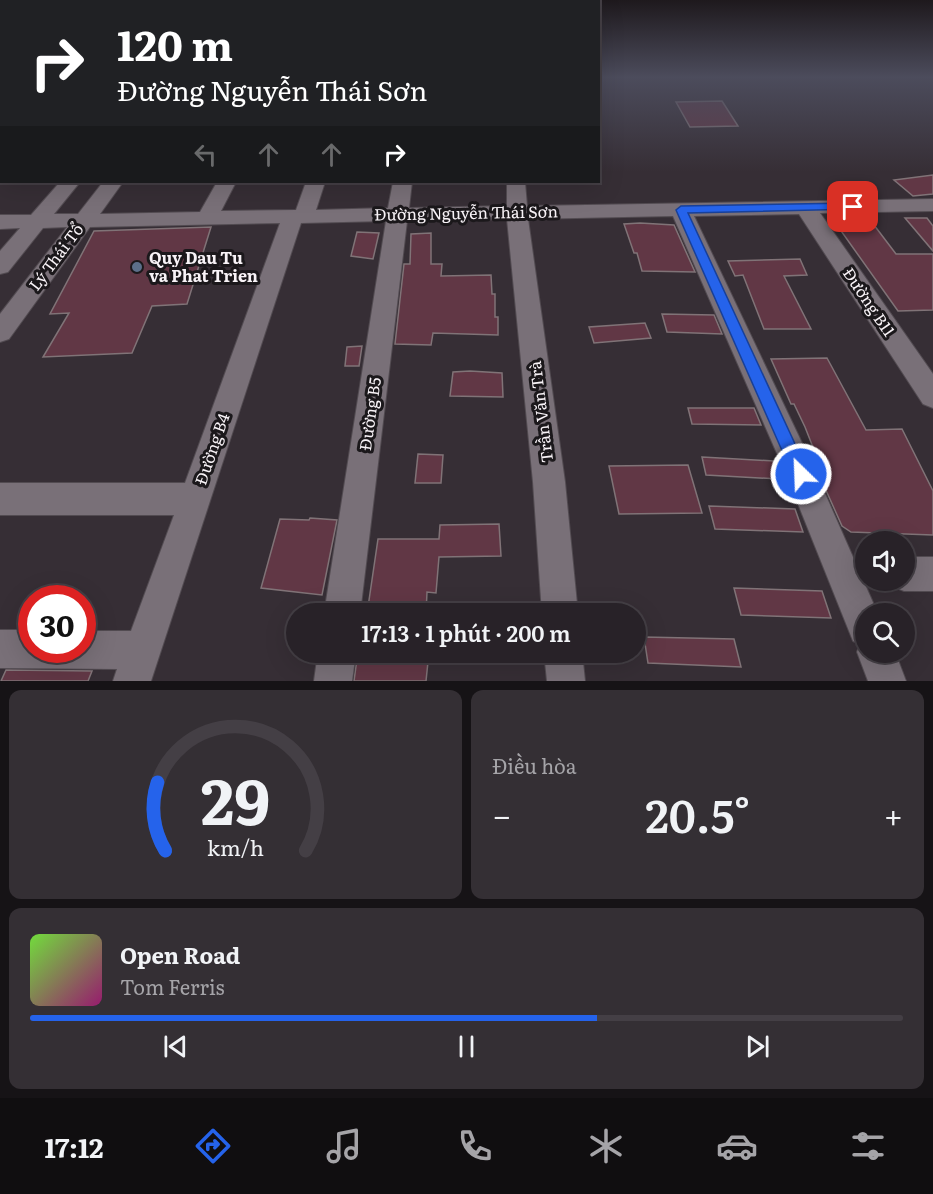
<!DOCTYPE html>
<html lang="vi">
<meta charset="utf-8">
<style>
body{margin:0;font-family:Literata,serif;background:#342f34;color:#f1f3f6;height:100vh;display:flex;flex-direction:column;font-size:22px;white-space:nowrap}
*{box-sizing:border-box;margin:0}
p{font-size:20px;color:#a5a4a8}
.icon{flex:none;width:33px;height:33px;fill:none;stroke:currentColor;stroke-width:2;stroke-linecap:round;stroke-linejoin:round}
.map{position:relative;height:681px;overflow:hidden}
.side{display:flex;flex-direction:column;gap:9px;padding:9px;background:#161316;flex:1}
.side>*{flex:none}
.guide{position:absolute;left:0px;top:0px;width:600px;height:183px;box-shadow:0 6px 24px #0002,0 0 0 2px #443f45;background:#202124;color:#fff;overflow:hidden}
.buttons{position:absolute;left:855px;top:531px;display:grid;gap:12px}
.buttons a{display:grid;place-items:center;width:60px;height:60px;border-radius:50%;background:#282228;box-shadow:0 6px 24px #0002,0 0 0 2px #443f45;font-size:30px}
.speed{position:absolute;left:18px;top:585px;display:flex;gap:12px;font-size:30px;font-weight:700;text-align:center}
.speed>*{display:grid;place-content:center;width:78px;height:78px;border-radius:50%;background:#282228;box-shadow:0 6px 24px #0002,0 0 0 2px #443f45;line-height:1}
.speed .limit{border:9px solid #d22;background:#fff;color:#111}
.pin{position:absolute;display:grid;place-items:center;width:51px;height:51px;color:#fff;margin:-26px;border-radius:12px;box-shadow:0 3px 9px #0006}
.me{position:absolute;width:66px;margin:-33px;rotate:336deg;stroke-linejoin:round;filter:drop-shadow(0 0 4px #0008)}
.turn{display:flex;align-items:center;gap:21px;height:126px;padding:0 18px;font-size:27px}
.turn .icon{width:78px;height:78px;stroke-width:2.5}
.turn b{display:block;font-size:42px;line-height:51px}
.lanes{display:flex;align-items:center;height:57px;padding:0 18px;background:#0003;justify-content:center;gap:30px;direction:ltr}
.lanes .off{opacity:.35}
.big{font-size:45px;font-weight:600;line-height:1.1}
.side .tile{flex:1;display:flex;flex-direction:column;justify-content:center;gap:9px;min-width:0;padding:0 21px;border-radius:12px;background:#342f34}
.side .dial{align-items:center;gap:0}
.dial svg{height:156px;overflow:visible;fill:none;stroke:#443f45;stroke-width:7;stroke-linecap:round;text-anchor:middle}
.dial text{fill:#f1f3f6;stroke:none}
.song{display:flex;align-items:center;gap:18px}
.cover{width:72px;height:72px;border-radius:9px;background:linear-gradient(135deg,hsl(100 70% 55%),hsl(320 70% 35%))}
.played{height:6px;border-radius:3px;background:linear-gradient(90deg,#2563eb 65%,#443f45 65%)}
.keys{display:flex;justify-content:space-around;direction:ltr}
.heat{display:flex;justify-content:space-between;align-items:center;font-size:33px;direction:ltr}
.side .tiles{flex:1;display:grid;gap:9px;grid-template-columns:1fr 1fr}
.tile:last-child{grid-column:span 2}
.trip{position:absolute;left:286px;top:603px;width:360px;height:60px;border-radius:30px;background:#282228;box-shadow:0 6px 24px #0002,0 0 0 2px #443f45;font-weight:600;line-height:60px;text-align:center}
.tabs{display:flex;height:96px;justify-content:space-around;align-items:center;background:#100e10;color:#a5a4a8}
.tabs .icon{width:42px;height:42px}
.tabs .current{color:#2563eb}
.tabs b{font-size:27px;color:#f1f3f6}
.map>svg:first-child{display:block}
</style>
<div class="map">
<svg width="933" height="681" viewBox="0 0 933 681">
<rect width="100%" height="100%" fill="#362e35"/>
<path fill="#613745" stroke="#807377" stroke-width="1.5" d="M722,101L738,126L690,127L676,102Z
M933,175V194L913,196L894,180Z
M905,218H927L933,226V251Z
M844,221H871L896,254H933V310L898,311L839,228Z
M640,223L674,225L695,272L642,271L637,253H634L624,224Z
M211,227L187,304L152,306L132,353L43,357L69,313L50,314L94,231Z
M357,232L379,233L373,259L351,256Z
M431,233V264H442L441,276L491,275L492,294H495V317H498V335L433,333L431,345L395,344L404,264H410L411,234Z
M800,259L807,275L784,276L811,329H764L743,275L735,276L728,261Z
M662,314L714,315L722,334L667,332Z
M645,323L651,338L594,343L589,327Z
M362,346L359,366H345L347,347Z
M827,358L866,430L902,429L933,491V535L851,532L842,526L812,459L818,460L805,427L794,404H791L771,359Z
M470,371L502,373L503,397L450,396L453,372Z
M688,408H754L761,425L692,424Z
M418,454L443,455L441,483H415Z
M702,457L774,461L779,479L706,475Z
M688,465L702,513L619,514L609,466Z
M709,506L795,509L803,532L715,529Z
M310,518L337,520L322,595L261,588L280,519L309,520Z
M499,524L501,556L439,557L436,593L427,592L426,614H367L378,539H439L440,525Z
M734,588L822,591L831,618L741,615Z
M644,637L734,639L741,667L648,663Z
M358,652H429L426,681H354Z
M6,670L92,671L88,681H1Z"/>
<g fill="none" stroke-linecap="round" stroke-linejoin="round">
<defs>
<path id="minor" d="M0,77H2L0,83Z
M0,152H2L0,165Z
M60,182H80L54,214H78L103,182H123L100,214L200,212L217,182H236L221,211L296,210L306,182H325L316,210L388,208L393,182H412L409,208L507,206V182H525L527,206L933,199V211L820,213L933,374V408L923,404L799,214L694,216L812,464L878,614H866V652H895L906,681H868L857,652L860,644L853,641L786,474L673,216L528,219L565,482L578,614H542L533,482L507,219L407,221L360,614H324L386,221L301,223L151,681H113L117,669L0,668V630H32V650H82V631H131L174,515H0V483H185L280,223L90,227L9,339L0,342V314L67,227L43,228L8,272L0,274V251L20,228L0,229V215H31Z
M904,557H933V591H904L892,586L889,580H904Z
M318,652H356L352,681H314Z
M544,652H582L585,681H547Z"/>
</defs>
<use href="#minor" stroke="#524b51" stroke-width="2"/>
<use href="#minor" fill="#797078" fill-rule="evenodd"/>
</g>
<linearGradient id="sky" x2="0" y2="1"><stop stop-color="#1e191d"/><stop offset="0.45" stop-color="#4c4c5c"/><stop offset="1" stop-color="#4c4c5c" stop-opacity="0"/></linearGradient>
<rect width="933" height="172" fill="url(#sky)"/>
<path fill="#2563eb" stroke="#184099" stroke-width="1.5" d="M853,203L857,204V209L688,213L809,474L807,480L801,482L795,480L676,210L681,206Z"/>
<circle fill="#5c6f8a" stroke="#1b181b" stroke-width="2" cx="137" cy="267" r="6"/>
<g text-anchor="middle" stroke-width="6" stroke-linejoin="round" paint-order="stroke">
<g font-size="16" fill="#f8f3f7" stroke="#1b181b">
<text transform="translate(466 213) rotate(-1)" y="6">Đường Nguyễn Thái Sơn</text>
<text transform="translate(56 257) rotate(-53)" y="6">Lý Thái Tổ</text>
<text transform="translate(869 302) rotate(56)" y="6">Đường B11</text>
<text transform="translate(541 412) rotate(-97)" y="6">Trần Văn Trà</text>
<text transform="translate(370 414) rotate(-82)" y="6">Đường B5</text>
<text transform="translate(212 449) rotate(-71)" y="6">Đường B4</text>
</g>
<g font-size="16" font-weight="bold" fill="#f8f3f7" stroke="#1b181b" text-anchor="start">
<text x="149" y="264">Quy Dau Tu<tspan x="149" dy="18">va Phat Trien</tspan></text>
</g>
</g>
</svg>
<div class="buttons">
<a><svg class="icon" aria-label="sound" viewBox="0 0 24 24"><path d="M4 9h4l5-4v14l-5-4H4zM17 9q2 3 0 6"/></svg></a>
<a><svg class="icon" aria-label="search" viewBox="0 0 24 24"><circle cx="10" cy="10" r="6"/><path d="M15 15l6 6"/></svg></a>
</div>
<div class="speed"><div class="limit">30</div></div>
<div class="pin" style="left:853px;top:207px;background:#d93025"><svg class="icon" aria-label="arrive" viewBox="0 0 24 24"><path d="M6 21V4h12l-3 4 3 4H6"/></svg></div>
<svg class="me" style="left:801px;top:474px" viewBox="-20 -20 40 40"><circle r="17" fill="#2563eb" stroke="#fff" stroke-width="3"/><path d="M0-11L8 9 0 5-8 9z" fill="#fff"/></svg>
<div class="trip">17:13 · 1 phút · 200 m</div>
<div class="guide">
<div class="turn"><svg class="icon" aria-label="right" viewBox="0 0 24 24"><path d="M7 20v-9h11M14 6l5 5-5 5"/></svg><div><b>120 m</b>Đường Nguyễn Thái Sơn</div></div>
<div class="lanes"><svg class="icon off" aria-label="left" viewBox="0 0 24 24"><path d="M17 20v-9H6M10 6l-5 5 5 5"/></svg><svg class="icon off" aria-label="ahead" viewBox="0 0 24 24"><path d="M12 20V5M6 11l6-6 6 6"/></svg><svg class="icon off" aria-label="ahead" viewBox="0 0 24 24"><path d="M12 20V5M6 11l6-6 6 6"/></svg><svg class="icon" aria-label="right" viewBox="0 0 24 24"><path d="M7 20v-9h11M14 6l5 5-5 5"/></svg></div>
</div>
</div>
<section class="side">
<div class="tiles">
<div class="tile dial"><svg viewBox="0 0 100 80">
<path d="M14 69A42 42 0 1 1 86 69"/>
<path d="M14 69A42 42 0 0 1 10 34" stroke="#2563eb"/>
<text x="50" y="56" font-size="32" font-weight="700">29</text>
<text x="50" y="72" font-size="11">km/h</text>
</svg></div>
<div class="tile"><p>Điều hòa</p>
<div class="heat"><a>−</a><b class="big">20.5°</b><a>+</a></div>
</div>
<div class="tile">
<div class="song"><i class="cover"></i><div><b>Open Road</b><p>Tom Ferris</p></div></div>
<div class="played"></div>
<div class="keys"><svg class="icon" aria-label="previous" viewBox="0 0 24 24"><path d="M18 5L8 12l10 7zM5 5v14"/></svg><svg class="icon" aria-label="pause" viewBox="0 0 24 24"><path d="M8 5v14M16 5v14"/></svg><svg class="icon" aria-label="next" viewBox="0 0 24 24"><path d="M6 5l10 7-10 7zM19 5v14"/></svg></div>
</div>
</div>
</section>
<nav class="tabs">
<b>17:12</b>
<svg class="icon current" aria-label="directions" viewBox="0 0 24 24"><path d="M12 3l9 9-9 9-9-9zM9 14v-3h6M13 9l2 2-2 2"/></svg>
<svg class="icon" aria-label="music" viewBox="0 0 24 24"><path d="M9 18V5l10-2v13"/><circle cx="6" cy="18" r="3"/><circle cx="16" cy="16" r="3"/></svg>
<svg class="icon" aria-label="phone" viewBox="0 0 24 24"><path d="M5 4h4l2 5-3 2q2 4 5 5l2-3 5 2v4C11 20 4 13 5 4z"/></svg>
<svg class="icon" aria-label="climate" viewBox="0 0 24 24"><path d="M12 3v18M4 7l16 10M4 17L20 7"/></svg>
<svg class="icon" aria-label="car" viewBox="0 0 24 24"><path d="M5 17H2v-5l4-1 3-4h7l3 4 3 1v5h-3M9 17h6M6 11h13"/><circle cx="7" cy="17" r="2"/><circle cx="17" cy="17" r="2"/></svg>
<svg class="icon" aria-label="filters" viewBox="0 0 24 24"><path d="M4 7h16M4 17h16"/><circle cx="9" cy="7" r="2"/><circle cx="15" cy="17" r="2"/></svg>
</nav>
